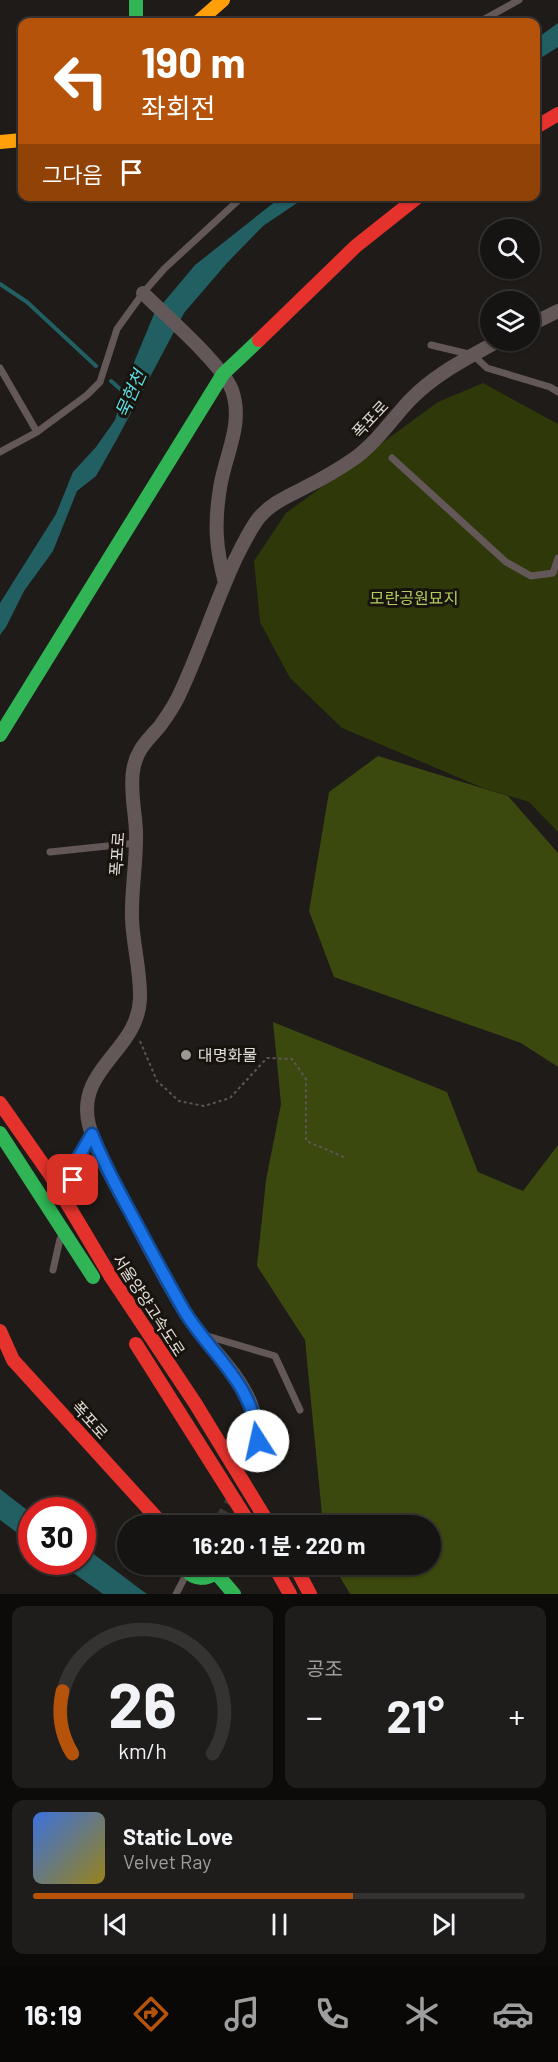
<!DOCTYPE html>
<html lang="ko">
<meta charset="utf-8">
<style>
body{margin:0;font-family:Barlow,"Noto Sans KR",sans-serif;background:#1f1d1b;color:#f1f3f6;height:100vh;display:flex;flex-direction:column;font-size:22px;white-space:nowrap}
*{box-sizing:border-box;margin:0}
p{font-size:20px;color:#9e9e9f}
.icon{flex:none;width:33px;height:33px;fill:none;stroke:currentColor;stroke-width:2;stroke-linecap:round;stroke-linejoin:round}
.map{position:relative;height:1594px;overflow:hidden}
.sheet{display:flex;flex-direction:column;gap:12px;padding:12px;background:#0c0b0a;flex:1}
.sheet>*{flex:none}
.top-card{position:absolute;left:18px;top:18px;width:522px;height:183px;border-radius:12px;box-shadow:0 2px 4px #0004,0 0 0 2px #353332;background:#b45309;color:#fff;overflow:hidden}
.fabs{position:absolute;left:480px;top:219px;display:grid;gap:12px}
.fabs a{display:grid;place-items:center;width:60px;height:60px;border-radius:50%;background:#161412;box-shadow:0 2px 4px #0004,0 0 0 2px #353332;font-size:30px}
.speed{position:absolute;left:18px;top:1497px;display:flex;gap:12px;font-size:30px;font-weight:700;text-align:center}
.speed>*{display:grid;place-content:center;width:78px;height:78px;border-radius:50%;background:#161412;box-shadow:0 2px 4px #0004,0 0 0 2px #353332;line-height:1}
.speed .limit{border:9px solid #d22;background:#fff;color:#111}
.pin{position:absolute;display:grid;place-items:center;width:51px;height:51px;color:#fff;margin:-26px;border-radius:12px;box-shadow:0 3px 9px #0006}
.me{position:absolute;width:66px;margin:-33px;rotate:350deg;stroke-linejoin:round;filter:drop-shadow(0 0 4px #0008)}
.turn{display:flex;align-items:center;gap:21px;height:126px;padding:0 24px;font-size:27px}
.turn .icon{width:78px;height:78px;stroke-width:2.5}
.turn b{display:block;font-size:42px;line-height:51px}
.then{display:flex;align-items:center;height:57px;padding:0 24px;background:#0003;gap:12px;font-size:22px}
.big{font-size:45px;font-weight:700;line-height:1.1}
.sheet .widget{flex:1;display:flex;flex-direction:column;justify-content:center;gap:9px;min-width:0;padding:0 21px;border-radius:12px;background:#1f1d1b}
.sheet .dial{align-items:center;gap:0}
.dial svg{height:156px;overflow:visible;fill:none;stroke:#353332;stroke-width:7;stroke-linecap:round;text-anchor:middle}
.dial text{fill:#f1f3f6;stroke:none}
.song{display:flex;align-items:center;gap:18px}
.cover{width:72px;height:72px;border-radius:9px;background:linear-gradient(135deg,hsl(220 70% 55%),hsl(50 70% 35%))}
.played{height:6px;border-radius:3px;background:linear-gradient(90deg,#b45309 65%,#353332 65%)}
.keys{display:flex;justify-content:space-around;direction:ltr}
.heat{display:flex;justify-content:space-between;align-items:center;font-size:33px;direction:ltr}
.sheet .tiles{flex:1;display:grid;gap:12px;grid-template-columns:1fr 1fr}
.widget:last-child{grid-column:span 2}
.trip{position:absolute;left:117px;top:1515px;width:324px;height:60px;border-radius:30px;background:#161412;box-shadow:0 2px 4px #0004,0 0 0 2px #353332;font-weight:700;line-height:60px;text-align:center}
.tab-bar{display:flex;height:96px;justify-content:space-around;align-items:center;background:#090807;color:#9e9e9f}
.tab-bar .icon{width:42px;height:42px}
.tab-bar .selected{color:#b45309}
.tab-bar b{font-size:27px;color:#f1f3f6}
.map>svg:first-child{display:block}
</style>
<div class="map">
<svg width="558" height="1594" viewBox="0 0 558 1594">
<rect width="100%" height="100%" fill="#1e1b18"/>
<path fill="#2e3808" d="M483,383L558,424V832L529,802L483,788L342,728L290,678L260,622L254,561L286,513L438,402Z"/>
<path fill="#3b480e" d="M378,756L508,796L558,853V1067L521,1043L334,977L309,911L329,792Z
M273,1022L447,1092L478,1172L523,1191L558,1145V1594H350L333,1565L430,1564V1526L323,1525L305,1340L257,1266L266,1180L281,1104Z"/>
<path fill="#225f63" d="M558,23V47L536,61V39Z
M281,197H306L263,226L227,263L184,313L117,439L96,476L77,491L53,551L24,591L6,627L0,635V603L56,514L73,472L96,447L115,420L128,377L154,314L195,265Z
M0,1489L31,1513V1543L0,1520Z
M83,1546L140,1589L147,1594H103L58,1562H82Z"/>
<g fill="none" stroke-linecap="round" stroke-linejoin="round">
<path stroke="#225f63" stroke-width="4" d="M0,284L27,302L96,366
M111,381L126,394"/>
<path stroke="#3b3835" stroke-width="14" stroke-dasharray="14 7" stroke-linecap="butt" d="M220,1524L236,1494"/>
<path stroke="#5e5656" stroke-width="2" stroke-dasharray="3 3" stroke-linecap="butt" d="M140,1041L157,1081L179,1101L204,1106L230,1098L267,1058L292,1059L306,1079V1141L344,1157"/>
<path stroke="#635758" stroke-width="7" d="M479,22L519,0
M431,345L473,355L487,368L550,387L558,392
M0,368L37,432
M0,452L37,432L87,395L100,382L117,329L143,293L164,269L243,196
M392,458L506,562L531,576L553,573L558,558
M50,852L136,843
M70,1196L78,1158L91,1136
M53,1270L60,1239
M204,1335L275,1356L300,1410
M176,1594L187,1573"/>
<path stroke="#635758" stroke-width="14" d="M143,293C165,315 222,364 232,390C244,424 225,455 220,488C214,525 216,548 225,583
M530,325L558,311
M252,1463C261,1444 258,1424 251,1404C238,1371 208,1346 188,1317C166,1283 148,1246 129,1210C115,1183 97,1155 89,1125C75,1069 138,1051 140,999C141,973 133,945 132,919C131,889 137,861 136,831C135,811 130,790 133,771C136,750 147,741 160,726C168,715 176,703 181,691C201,648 215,603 235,560C242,546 249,531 258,519C270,504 286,497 302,489C320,480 338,470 355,458C376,443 392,419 410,400C436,373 468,358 500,340
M219,1526L220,1524"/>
<path stroke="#30b455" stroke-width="14" d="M136,0V22
M0,735L223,374L259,340
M182,1564C193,1583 211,1582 222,1564
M216,1573L234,1594"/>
<path stroke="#ff9f0a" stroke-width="14" d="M198,22L223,0
M0,142L22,140"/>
<path stroke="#e5322d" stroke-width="14" d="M536,127L558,114
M259,340L356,246L419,196
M111,1277L195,1403L270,1526
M0,1331L13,1360L164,1526
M136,1344L251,1526
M273,1564L290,1594
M294,1564L310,1594"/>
<path stroke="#30b455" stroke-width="14" d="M0,1133L93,1277"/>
<path stroke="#e5322d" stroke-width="14" d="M0,1103L49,1173L111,1277"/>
</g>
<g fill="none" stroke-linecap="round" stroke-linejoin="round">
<defs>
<path id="route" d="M73,1180L78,1158L92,1134C102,1160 115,1184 128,1208C147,1243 165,1278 185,1312C213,1357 254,1384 258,1441"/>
</defs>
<use href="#route" stroke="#114b97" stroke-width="15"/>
<use href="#route" stroke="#1a73e8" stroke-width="10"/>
</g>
<circle fill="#9c9894" stroke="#18130c" stroke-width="2" cx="186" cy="1055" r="6"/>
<g text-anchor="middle" stroke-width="6" stroke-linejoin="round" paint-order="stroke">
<g font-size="16" fill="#e0dcd7" stroke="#18130c">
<text transform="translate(370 419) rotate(-47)" y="6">폭포로</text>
<text transform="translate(117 854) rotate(-86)" y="6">폭포로</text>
<text transform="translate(149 1305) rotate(57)" y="6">서울양양고속도로</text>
<text transform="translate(90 1420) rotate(48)" y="6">폭포로</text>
</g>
<g font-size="16" fill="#b0cd5d" stroke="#18130c">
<text x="414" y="604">모란공원묘지</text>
</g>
<g font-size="16" fill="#e0dcd7" stroke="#18130c" text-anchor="start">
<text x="198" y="1061">대명화물</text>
</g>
<g font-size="18" font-style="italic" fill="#5bdde4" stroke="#18130c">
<text transform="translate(131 394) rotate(-66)" y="6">묵현천</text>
</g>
</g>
</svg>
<div class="fabs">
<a><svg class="icon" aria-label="search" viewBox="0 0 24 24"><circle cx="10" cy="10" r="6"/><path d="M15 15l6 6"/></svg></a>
<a><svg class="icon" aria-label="layers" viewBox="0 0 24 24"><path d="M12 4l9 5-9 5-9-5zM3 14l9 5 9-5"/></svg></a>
</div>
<div class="speed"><div class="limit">30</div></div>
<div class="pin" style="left:73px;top:1180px;background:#d93025"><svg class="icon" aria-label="arrive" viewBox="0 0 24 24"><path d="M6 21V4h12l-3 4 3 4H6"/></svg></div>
<svg class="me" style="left:258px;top:1441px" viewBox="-20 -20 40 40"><circle r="19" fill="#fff"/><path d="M0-13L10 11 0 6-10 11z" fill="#1a73e8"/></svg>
<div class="trip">16:20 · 1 분 · 220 m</div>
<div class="top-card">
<div class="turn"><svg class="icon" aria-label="left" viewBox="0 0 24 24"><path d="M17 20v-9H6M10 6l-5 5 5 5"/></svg><div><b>190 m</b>좌회전</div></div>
<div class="then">그다음<svg class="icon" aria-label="arrive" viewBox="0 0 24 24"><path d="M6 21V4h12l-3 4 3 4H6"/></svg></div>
</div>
</div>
<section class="sheet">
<div class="tiles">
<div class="widget dial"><svg viewBox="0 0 100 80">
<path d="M14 69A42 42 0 1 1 86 69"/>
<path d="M14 69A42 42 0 0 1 9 37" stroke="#b45309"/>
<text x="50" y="56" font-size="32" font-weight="700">26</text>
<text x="50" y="72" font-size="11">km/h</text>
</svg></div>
<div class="widget"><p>공조</p>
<div class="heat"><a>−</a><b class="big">21°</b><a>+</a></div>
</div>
<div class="widget">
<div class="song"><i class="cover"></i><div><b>Static Love</b><p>Velvet Ray</p></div></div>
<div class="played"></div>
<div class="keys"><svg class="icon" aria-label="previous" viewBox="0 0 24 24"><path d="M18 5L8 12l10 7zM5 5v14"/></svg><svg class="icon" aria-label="pause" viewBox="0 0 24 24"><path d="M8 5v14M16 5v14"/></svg><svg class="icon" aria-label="next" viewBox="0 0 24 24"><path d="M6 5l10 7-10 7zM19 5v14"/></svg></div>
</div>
</div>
</section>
<nav class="tab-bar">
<b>16:19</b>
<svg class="icon selected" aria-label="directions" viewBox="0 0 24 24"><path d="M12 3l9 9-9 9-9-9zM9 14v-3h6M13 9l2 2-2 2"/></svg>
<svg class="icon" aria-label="music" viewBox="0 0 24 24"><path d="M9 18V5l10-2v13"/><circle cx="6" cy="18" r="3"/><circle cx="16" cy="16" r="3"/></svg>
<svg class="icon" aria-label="phone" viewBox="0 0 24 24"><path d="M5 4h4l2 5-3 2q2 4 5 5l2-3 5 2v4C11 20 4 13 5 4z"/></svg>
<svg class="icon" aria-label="climate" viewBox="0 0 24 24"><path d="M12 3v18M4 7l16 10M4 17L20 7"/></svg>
<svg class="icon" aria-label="car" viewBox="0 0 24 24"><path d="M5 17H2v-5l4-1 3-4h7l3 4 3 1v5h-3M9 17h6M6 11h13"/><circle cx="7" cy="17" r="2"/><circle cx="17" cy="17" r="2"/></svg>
</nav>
